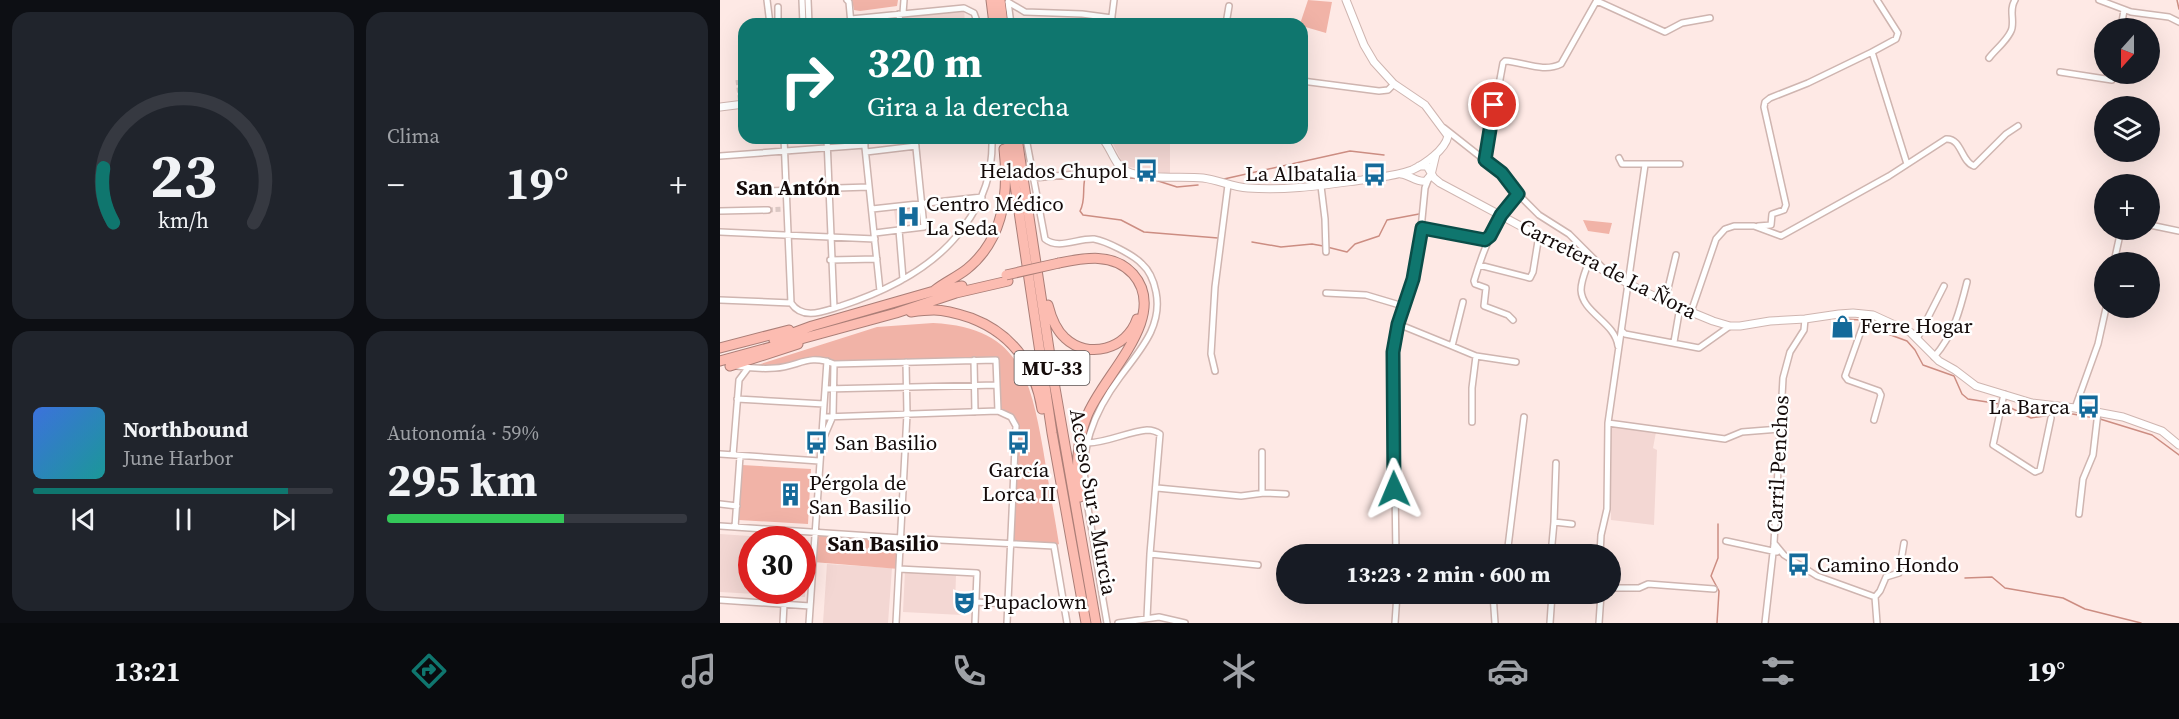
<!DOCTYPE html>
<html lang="es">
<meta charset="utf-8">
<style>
body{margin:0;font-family:"Source Serif 4",serif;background:#20242c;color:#f1f3f6;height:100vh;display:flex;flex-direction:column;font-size:22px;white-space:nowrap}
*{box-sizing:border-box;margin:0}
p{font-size:20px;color:#9ea1a6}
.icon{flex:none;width:33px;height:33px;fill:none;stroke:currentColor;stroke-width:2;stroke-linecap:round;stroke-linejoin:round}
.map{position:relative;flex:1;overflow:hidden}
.panel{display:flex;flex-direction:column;gap:12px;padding:12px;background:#0d0f14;width:720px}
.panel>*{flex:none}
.top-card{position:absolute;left:18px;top:18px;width:570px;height:126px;border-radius:18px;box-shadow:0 6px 24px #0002;background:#0f766e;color:#fff;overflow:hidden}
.needle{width:39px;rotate:201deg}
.fabs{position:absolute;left:1374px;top:18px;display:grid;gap:12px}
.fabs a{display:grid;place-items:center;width:66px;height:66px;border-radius:50%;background:#171b24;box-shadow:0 6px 24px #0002;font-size:30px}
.speed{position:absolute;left:18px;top:526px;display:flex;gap:12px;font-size:30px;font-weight:700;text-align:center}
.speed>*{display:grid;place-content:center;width:78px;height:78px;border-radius:50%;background:#171b24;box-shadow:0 6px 24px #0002;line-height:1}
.speed .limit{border:9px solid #d22;background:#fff;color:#111}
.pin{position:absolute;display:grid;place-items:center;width:51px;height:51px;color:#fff;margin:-26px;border:3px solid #fff;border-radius:50%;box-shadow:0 2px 6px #0007}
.me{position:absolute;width:66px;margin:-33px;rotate:359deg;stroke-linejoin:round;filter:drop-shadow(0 0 4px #0008)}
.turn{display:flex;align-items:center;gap:21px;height:126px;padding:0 30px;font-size:27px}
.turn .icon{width:78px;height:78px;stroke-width:2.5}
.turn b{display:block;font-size:42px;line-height:51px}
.big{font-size:45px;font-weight:700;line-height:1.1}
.panel .card{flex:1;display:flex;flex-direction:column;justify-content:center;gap:9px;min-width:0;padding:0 21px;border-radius:18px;background:#20242c}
.panel .dial{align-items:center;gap:0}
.dial svg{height:156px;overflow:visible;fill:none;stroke:#363941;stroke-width:7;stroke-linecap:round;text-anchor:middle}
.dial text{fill:#f1f3f6;stroke:none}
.song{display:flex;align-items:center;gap:18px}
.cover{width:72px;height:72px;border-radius:9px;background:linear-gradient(135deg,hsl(220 70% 55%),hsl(180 70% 35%))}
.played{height:6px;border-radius:3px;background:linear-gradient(90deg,#0f766e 85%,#363941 85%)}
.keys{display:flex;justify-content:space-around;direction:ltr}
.heat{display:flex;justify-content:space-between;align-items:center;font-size:33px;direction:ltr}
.charge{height:9px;border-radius:4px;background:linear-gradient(90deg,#34c759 59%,#363941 0)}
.panel .tiles{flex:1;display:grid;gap:12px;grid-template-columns:repeat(2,1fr)}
.trip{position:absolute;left:556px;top:544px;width:345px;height:60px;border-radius:30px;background:#171b24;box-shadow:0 6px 24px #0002;font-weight:700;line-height:60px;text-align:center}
.tabs{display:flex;height:96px;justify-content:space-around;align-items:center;background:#090b0e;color:#9ea1a6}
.tabs .icon{width:42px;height:42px}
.tabs .selected{color:#0f766e}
.tabs b{font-size:27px;color:#f1f3f6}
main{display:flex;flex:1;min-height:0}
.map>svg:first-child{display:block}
</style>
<main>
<section class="panel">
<div class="tiles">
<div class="card dial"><svg viewBox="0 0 100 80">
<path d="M14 69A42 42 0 1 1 86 69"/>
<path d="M14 69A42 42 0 0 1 9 41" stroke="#0f766e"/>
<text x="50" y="56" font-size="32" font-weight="700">23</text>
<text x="50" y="72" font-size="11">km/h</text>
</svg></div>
<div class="card"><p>Clima</p>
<div class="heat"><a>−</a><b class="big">19°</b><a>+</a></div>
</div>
<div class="card">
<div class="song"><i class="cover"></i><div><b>Northbound</b><p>June Harbor</p></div></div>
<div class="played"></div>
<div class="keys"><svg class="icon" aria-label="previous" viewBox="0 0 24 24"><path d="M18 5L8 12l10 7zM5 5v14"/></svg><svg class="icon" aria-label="pause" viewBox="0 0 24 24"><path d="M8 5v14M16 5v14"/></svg><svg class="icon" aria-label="next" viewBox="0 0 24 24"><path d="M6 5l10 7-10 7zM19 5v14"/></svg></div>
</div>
<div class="card"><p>Autonomía · 59%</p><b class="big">295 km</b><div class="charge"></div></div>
</div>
</section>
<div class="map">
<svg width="1459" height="623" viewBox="0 0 1459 623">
<rect width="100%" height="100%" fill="#fee9e5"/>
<path fill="#f3d7d3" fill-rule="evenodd" d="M244,8L245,24H184L183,13Z
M390,138H450V174L404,166Z
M200,207L201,221L176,224L174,210Z
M894,426L936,432L933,448L937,450L934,525L891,520L890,429Z
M0,534L89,540L85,597L0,592ZM32,540H82V591H32Z
M107,564L172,568L168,623H103Z
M185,571L236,574L235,608L242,615L183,612Z"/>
<path fill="#f1b3a7" d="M132,0H178L177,6L140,11L134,10Z
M588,0L612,2L606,33L582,26V24H580Z
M863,220L892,223L889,234L868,231Z
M213,323C298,327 310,376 323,449C328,481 334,513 339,544L334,546L290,544L296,426L291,417L278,411L276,360L114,364L86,359L58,368H28L157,327Z
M22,465L91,469L88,524L19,520Z
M95,532L181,538L179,569L93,562Z"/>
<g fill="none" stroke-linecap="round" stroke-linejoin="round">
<path stroke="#cc8d82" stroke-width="1.5" d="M1457,0L1459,9
M365,178C362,190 366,200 360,211L363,215L401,220L424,232L498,238
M504,179L630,151L664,155
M316,180L400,177L421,179
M435,180L457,187L478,185
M532,242L561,247L592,244L603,246
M607,247L627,252L635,244L659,236L667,220L699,214
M1124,319L1141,320L1157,330L1187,341L1195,350L1203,365L1234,376L1242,394L1248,399L1280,404
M1285,405L1311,418L1347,413L1375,418
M1380,419L1432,435L1459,455
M1245,578L1272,577L1285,588L1343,598L1365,609L1421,623
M997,623L999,591L991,576L998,558V524"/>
<path stroke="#dbc8c4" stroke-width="5" stroke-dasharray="5 2.5" stroke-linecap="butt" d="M18,80L21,104
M48,210L67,209"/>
<defs>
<path id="street" d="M47,0L50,24
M82,0L83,24
M88,0L89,24
M127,0L129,2L131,24
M1157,0L1178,33L1176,39L1152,52L1187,164
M1379,0L1411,12L1449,17L1459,22
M877,1L945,32L962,23L990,18
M288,2L305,12L362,14L392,18
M288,2L291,24
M183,13L184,0
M179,14L180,24
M131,19L244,8L254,13L258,24
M58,24V7
M391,24L394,0
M506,24L509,6
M1401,28L1404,10
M1269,58C1275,50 1290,38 1292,28C1294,17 1289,10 1295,0
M1340,72L1392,80L1395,74
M582,81L659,91L668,90L674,84
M724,128L781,173L798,194L819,215L849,234L884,269
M64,138L71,303
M144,138L160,291
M306,138L325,239C338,250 358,238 374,239C386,241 414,255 422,264C430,271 434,282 436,292C443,327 419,351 400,377C388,393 376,414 370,433C359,467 367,503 373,537C377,566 382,594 387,623
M107,139L114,308
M146,152L196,146
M0,156L145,145
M899,158L902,164H960
M765,160L783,63L785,61C804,62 823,73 841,64L877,0
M314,178L366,173L411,174
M601,186L605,219L606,252
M85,189L149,187
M50,191L72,190
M152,209L262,197
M0,211L48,210
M1430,225L1459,231
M1038,226L1051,225L1052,214L1064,210L1066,205L1044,107L1045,102L1050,98L1088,83L1152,52
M702,228L757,239L767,238
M0,232L155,239
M155,233L179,230
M110,260L157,259
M869,261C866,270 861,280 861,290C862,313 895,322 898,346
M1394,262L1401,230
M759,265L810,278L813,272L819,235
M183,279L179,230L204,227L195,138
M606,293L646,295L683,306
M0,300L71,303
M945,301L956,255
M743,302L732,346L756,356
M71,303C83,321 104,311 121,306C167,291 214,268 243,228C264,200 273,172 272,138
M971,312L996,239L1005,229L1014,226H1034L1061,236L1169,176L1226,139C1242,138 1241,162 1254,166L1286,134L1298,126
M1147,314L1125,376L1128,380L1159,391L1161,395L1154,420
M1085,319L1084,330L1070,352L1063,378L1054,543L1064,555L1097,576L1155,597L1157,623
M793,320L788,315L764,306L766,288L755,284L754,281C765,244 774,224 798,194
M678,324L732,346
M902,331L905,334L979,348L1010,326
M1197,339L1224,286
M954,342L960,307
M1214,357C1234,334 1240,310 1247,282
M254,360L255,412
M17,366C30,368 43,369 55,368C78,367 88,353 114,364L276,360L278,411
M495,371L491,354L495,287L508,185
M105,389L277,385
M1284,394L1273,445L1315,472L1320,470L1331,418
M17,399L104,404
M1355,408L1378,344L1386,308
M104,417L278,411L291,417L296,426L287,623
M752,422V388L756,356L796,362
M888,423L1005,439L1022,432L1060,429
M104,437L113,416L114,364
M368,443C389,442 407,432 427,430C432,430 436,431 440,434L430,554L427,618
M0,454L99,461
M13,455L19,380L28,368
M437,488L521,496L544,493L566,494
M542,493V452
M0,504L17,506
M1359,514L1363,479L1373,455L1378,412
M834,522L836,463
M0,526L181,538L334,546L347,623
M15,527L20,456
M1006,541L1057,552
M574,553L594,555
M430,554L538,565
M676,555L673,352L678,324L698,260L705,188L708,180
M787,555L804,417
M831,555L834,522L852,524
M880,555L881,535L887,509L888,423L925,165
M179,569L257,573L255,623
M891,588H919L928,584L994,589
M773,594L775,623
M1155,597L1160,591L1166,577L1179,573L1184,543
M0,600L90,606
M256,602L288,604
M63,623L64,604
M89,623L107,361
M176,623L187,414L186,362
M398,623L439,617L465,623
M675,623L677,594
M830,623L832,594
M879,623L881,594
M1045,623L1054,544"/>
<path id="secondary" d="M0,107L24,104
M382,138C391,147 394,165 406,171C424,180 463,176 483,178C499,180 512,187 528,188C567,191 604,185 642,180C659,177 676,176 692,170C705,164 725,150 728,136L705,105L674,84L654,62L644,45L626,0
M699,166H707L714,178L720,183L909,284L942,300L993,321L1010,326H1020L1050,321L1085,319L1119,314L1133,313L1153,315L1190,332L1219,361L1235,370L1256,386L1312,403L1355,408L1403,417L1442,431L1459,445
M681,174C690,175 697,183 706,181L711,175L716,154"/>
<path id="highway" d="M271,0L274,24
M280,0L283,24
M288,138L332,433L366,623
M297,138L334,382L376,623
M339,263C364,258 393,252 413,274C451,317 382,376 367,416C356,444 356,468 360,497
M215,290C225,282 237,277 247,269C283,240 289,193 284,149
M328,305C331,317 335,329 345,338C368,360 407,349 417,319
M191,312C198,311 206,310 214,310C226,310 239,314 251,318C293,334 315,366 322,409
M54,340L92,326L214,291L242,286
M0,348L69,330
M0,361L176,313L236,293L288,281
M10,366L78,344"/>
</defs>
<use href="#street" stroke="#cfb5b0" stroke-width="8"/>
<use href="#secondary" stroke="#cfb5b0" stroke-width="9"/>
<use href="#highway" stroke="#ab7e77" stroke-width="11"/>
<use href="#street" stroke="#fff" stroke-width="5"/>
<use href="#secondary" stroke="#fff" stroke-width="7"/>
<use href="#highway" stroke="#fcbcb1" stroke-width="9"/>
<defs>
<path id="highway-bridge" d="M286,275L339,263"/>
</defs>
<use href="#highway-bridge" stroke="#ab7e77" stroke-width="11" stroke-linecap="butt"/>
<use href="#highway-bridge" stroke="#fcbcb1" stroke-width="9"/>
</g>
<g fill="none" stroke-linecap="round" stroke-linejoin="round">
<defs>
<path id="route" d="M674,489L673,352L678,324L693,279L702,228L765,240L770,236L781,215L798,194L782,173L765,160L774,105"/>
</defs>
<use href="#route" stroke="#0a4d48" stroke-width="15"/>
<use href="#route" stroke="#0f766e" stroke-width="10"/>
</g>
<defs>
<symbol id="bus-bare" viewBox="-9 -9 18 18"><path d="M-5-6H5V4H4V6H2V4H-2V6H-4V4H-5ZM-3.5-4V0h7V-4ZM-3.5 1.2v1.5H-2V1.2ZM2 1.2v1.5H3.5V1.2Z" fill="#146a9a" stroke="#fff" stroke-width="2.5" paint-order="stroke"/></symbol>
<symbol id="hospital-bare" viewBox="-9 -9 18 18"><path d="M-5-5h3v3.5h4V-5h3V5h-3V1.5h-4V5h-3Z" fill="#146a9a" stroke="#fff" stroke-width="2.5" paint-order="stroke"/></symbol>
<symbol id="shop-bare" viewBox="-9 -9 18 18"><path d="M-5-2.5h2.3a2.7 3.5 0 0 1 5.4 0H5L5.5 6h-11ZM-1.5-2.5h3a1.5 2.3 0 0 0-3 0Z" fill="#146a9a" stroke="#fff" stroke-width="2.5" paint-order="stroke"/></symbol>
<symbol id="building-bare" viewBox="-9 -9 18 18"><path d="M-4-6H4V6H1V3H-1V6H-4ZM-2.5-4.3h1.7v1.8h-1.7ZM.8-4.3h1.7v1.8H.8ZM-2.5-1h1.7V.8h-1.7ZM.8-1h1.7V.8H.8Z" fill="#146a9a" stroke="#fff" stroke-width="2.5" paint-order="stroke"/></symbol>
<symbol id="theatre-bare" viewBox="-9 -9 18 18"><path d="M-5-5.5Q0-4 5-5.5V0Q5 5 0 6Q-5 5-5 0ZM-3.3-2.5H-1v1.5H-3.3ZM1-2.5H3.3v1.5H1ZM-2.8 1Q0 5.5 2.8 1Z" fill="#146a9a" stroke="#fff" stroke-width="2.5" paint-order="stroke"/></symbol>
</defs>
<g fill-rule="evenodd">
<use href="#bus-bare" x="410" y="154" width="33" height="33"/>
<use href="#bus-bare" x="638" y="158" width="33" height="33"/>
<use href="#hospital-bare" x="172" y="200" width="33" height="33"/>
<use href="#shop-bare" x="1106" y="310" width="33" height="33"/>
<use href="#bus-bare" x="1352" y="390" width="33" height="33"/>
<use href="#bus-bare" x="282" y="426" width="33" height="33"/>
<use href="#bus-bare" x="80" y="426" width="33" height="33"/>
<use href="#building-bare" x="54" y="478" width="33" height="33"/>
<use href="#bus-bare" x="1062" y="548" width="33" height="33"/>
<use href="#theatre-bare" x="228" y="586" width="33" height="33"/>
</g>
<g text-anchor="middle" stroke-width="5" stroke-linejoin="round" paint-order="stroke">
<rect fill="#fff" stroke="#5a5454" stroke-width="1.5" x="294.5" y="351" width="75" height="34" rx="4.5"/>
<g font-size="20" font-weight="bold" fill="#140b0a">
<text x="332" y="375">MU-33</text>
</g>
<g font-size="21" fill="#140b0a" stroke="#fff" text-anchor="start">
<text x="408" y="178" text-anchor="end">Helados Chupol</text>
<text x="637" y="181" text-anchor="end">La Albatalia</text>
<text x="206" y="211">Centro Médico<tspan x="206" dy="24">La Seda</tspan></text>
<text x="1140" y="333">Ferre Hogar</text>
<text x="1350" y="414" text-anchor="end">La Barca</text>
<text x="115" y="450">San Basilio</text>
<text x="299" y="477" text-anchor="middle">García<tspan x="299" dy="24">Lorca II</tspan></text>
<text x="89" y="490">Pérgola de<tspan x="89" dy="24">San Basilio</tspan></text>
<text x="1097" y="572">Camino Hondo</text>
<text x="263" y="609">Pupaclown</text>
</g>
<g font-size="21" fill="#140b0a" stroke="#fff">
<text transform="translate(888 269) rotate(27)" y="7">Carretera de La Ñora</text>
<text transform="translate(1058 464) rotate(-87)" y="7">Carril Penchos</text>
<text transform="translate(373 502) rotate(80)" y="7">Acceso Sur a Murcia</text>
</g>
<g font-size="22" font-weight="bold" fill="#140b0a" stroke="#fff">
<text x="68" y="195">San Antón</text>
<text x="163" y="551">San Basilio</text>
</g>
</g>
</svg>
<div class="fabs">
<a><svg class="needle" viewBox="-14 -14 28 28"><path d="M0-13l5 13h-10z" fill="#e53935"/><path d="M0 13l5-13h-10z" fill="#9ea1a6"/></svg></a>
<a><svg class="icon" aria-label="layers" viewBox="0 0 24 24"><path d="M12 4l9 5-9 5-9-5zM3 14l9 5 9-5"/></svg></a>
<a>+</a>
<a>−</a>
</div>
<div class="speed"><div class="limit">30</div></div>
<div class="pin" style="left:774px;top:105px;background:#d93025"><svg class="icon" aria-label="arrive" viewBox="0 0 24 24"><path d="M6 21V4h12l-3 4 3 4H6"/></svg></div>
<svg class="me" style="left:674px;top:489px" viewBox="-20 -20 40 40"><path d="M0-17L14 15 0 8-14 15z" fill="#0f766e" stroke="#fff" stroke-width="4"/></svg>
<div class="trip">13:23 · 2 min · 600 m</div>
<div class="top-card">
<div class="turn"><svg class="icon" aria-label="right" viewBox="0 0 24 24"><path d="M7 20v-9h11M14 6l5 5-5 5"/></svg><div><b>320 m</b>Gira a la derecha</div></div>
</div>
</div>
</main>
<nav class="tabs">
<b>13:21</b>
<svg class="icon selected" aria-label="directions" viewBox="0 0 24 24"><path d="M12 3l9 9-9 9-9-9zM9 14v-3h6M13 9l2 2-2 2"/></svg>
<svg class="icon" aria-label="music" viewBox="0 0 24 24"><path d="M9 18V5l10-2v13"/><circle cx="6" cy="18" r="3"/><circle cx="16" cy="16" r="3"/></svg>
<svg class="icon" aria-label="phone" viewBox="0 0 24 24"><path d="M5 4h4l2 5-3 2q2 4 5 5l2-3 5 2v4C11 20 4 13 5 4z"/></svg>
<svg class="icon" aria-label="climate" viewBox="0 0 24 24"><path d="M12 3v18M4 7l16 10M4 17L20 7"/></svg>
<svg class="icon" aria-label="car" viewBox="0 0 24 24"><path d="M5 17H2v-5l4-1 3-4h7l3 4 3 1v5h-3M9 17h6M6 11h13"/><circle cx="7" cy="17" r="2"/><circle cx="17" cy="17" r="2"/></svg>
<svg class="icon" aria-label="filters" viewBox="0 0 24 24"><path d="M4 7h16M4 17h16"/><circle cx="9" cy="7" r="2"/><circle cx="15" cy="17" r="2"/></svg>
<b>19°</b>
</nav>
